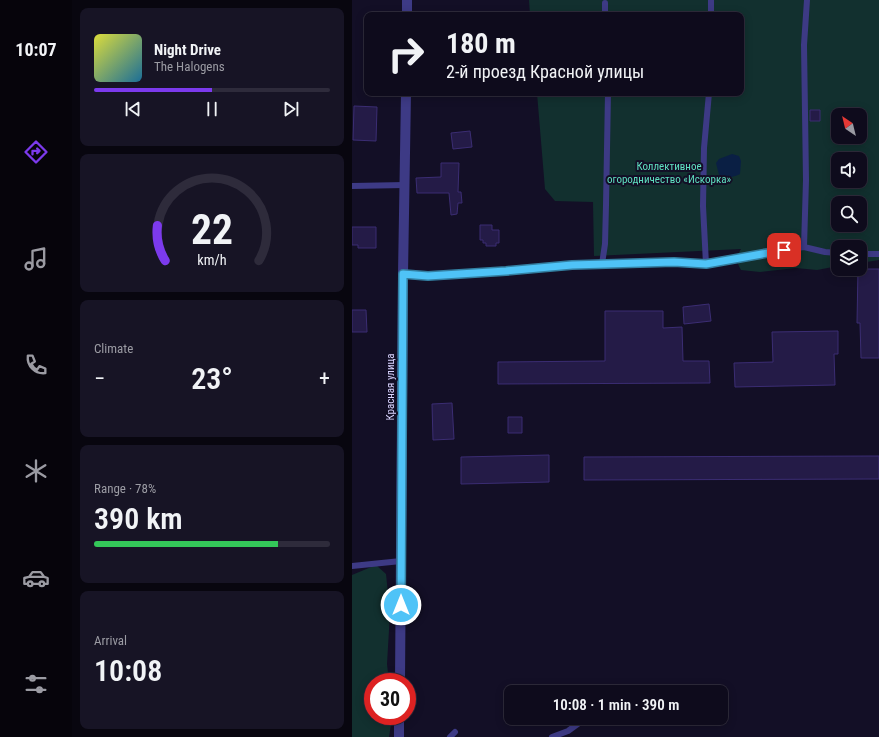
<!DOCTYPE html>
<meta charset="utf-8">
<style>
body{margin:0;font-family:"Roboto Condensed",sans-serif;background:#171425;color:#f1f3f6;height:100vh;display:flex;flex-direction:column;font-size:15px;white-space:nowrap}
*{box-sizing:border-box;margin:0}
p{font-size:13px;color:#9b9ba3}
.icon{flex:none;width:22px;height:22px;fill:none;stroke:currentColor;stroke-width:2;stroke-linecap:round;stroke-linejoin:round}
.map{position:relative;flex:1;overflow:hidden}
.sheet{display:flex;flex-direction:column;gap:8px;padding:8px;background:#08060f;width:280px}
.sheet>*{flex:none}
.banner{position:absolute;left:12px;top:12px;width:380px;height:84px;border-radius:8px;box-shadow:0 2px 10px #0003,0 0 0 1px #2e2b3b;background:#0e0b1c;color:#f1f3f6;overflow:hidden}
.needle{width:26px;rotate:325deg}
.buttons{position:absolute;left:479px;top:108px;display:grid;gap:8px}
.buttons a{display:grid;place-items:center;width:36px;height:36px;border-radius:8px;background:#0e0b1c;box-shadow:0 2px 10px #0003,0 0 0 1px #2e2b3b;font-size:20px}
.speed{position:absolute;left:12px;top:673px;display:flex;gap:8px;font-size:20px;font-weight:700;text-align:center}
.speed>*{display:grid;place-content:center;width:52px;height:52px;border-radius:50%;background:#0e0b1c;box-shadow:0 2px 10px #0003,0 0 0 1px #2e2b3b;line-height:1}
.speed .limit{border:6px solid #d22;background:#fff;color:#111}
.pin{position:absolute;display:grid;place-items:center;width:34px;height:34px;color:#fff;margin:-17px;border-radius:8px;box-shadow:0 2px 6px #0006}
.me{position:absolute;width:44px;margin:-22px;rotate:0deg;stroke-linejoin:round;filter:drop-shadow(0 0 3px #0008)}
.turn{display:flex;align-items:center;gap:14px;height:84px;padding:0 16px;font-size:18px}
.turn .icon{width:52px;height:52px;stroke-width:2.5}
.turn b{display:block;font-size:28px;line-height:34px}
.big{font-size:30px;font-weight:600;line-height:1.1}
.sheet .card{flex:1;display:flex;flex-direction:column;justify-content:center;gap:6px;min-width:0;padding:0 14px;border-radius:8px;background:#171425}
.sheet .dial{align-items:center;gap:0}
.dial svg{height:104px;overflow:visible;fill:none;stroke:#2e2b3b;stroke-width:7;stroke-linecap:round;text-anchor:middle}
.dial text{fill:#f1f3f6;stroke:none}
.song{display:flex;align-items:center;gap:12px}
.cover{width:48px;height:48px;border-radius:6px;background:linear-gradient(135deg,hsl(60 70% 55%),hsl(200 70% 35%))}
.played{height:4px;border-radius:2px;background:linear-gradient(90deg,#7c3aed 50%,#2e2b3b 50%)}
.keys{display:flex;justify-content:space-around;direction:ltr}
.heat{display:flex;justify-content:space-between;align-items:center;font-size:22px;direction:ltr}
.charge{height:6px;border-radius:3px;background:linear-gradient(90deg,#34c759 78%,#2e2b3b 0)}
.trip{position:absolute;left:152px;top:685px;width:224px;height:40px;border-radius:8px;background:#0e0b1c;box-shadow:0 2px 10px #0003,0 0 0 1px #2e2b3b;font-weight:600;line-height:40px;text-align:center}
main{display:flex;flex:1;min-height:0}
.tabs{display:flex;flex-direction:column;width:72px;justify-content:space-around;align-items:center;background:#06040b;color:#9b9ba3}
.tabs .icon{width:28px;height:28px}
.tabs .current{color:#7c3aed}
.tabs b{font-size:18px;color:#f1f3f6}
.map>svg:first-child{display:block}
</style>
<main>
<nav class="tabs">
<b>10:07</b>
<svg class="icon current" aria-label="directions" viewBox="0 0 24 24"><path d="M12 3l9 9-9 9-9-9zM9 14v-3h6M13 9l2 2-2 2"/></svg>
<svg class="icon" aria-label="music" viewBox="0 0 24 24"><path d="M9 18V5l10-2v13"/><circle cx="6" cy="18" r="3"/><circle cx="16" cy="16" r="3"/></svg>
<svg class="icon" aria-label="phone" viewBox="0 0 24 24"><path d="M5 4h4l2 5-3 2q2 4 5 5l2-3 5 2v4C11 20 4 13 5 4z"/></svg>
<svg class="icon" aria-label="climate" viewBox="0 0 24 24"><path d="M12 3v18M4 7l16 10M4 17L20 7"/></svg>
<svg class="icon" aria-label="car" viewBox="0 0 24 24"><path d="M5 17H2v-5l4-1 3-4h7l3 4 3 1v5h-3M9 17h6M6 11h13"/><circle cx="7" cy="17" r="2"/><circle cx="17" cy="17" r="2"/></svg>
<svg class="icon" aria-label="filters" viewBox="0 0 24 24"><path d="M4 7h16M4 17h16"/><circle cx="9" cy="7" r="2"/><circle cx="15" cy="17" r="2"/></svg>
</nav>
<section class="sheet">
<div class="card">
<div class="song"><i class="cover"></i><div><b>Night Drive</b><p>The Halogens</p></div></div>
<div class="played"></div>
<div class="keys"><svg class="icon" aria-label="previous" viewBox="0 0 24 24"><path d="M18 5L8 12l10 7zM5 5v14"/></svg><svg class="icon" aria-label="pause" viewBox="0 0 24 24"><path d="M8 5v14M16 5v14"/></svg><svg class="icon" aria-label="next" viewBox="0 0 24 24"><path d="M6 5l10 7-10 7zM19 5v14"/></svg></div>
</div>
<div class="card dial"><svg viewBox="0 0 100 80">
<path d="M14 69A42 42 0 1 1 86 69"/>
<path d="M14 69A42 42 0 0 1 8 42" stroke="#7c3aed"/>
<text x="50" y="56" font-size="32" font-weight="700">22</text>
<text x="50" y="72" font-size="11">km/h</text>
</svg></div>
<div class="card"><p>Climate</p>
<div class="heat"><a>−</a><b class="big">23°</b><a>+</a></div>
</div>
<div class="card"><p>Range · 78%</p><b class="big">390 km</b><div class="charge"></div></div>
<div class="card"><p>Arrival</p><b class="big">10:08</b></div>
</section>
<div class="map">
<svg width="527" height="737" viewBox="0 0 527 737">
<rect width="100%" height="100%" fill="#130f26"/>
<path fill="#12302f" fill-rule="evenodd" d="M177,0H527V260L508,263V247H486V266L465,270L444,268L408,272L389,270C384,261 384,257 389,249L242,256L241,202L203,201L193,189L185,93H389V15H178ZM486,115H508V137H486ZM486,159H508V181H486ZM486,203H508V225H486Z
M24,565L34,574L38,613L35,664L37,682H21V716H40V718L37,737H0V575Z"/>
<path fill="#0a1f44" d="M380,154L387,156L389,161L388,174C380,178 375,178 367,175L364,163L367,159Z"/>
<path fill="#241b47" stroke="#3b2d73" d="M2,106L25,107L24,141L1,140Z
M458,110H468V121H458Z
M118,131L120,147L101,149L99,133Z
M89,163H107L106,192H109L110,203H106L105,214L99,215L97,193H65L64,178L89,177Z
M128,225H140V230H147V243H144V246H134V243H131V240H128Z
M0,227H24V248H6V245H0Z
M506,269H527V358H509L508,323H505Z
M357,304L359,321L332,324L331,307Z
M0,310H14L15,332H0Z
M253,311H311V328L330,327L331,361H357L358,383L146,384V362L253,361Z
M486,331V354H482L483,385L383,387L382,363L421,362L420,332Z
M100,403L102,439L81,440L80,404Z
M156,417H170V433H156Z
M197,455V482L109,484V457Z
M527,456V479L232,480V457Z"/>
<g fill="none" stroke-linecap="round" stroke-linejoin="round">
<path stroke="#3d3a85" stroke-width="6" d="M253,3V15
M359,15V0
M0,186L53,185
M452,247L454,180L452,45L455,0
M508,254H527
M250,264L253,244L254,205L256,93
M354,264L351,206L352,148L357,93
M51,274L76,276L154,271L220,265L322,262L354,264L376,261L410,253L452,247L473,252L486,253
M0,566L49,561
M98,737L103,732
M200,737L216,731L234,718"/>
<path stroke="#3d3a85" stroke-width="10" d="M55,15V0
M48,682L51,274L54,93
M47,737V716"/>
</g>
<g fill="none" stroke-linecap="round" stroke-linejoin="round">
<defs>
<path id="route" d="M49,605L51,274L76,276L154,271L220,265L322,262L354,264L432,250"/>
</defs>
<use href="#route" stroke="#337fa1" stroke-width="10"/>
<use href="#route" stroke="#4fc3f7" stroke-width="7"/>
</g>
<g text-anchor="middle" stroke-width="4" stroke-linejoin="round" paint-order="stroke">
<g font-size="11" fill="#5fe0c0" stroke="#130f26">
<text x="317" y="170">Коллективное<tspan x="317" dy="13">огородничество «Искорка»</tspan></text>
</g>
<g font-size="11" fill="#d9d4ff" stroke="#130f26">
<text transform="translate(38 387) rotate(-90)" y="4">Красная улица</text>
</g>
</g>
</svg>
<div class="buttons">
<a><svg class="needle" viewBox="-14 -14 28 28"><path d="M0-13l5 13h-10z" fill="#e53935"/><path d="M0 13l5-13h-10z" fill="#9b9ba3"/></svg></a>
<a><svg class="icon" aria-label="sound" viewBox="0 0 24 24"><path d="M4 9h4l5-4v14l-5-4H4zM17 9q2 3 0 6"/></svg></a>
<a><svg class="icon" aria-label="search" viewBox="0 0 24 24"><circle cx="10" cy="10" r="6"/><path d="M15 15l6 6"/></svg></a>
<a><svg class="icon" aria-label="layers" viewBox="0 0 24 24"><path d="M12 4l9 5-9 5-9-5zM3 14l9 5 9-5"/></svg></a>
</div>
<div class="speed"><div class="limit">30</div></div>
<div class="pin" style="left:432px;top:250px;background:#d93025"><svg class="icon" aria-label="arrive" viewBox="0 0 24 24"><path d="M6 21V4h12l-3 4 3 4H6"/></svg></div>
<svg class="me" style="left:49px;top:605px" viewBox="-20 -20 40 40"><circle r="17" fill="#4fc3f7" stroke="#fff" stroke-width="3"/><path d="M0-11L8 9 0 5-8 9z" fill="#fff"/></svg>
<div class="trip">10:08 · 1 min · 390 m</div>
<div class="banner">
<div class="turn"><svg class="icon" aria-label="right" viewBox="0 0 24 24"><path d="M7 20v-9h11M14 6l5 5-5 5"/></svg><div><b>180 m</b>2-й проезд Красной улицы</div></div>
</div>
</div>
</main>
